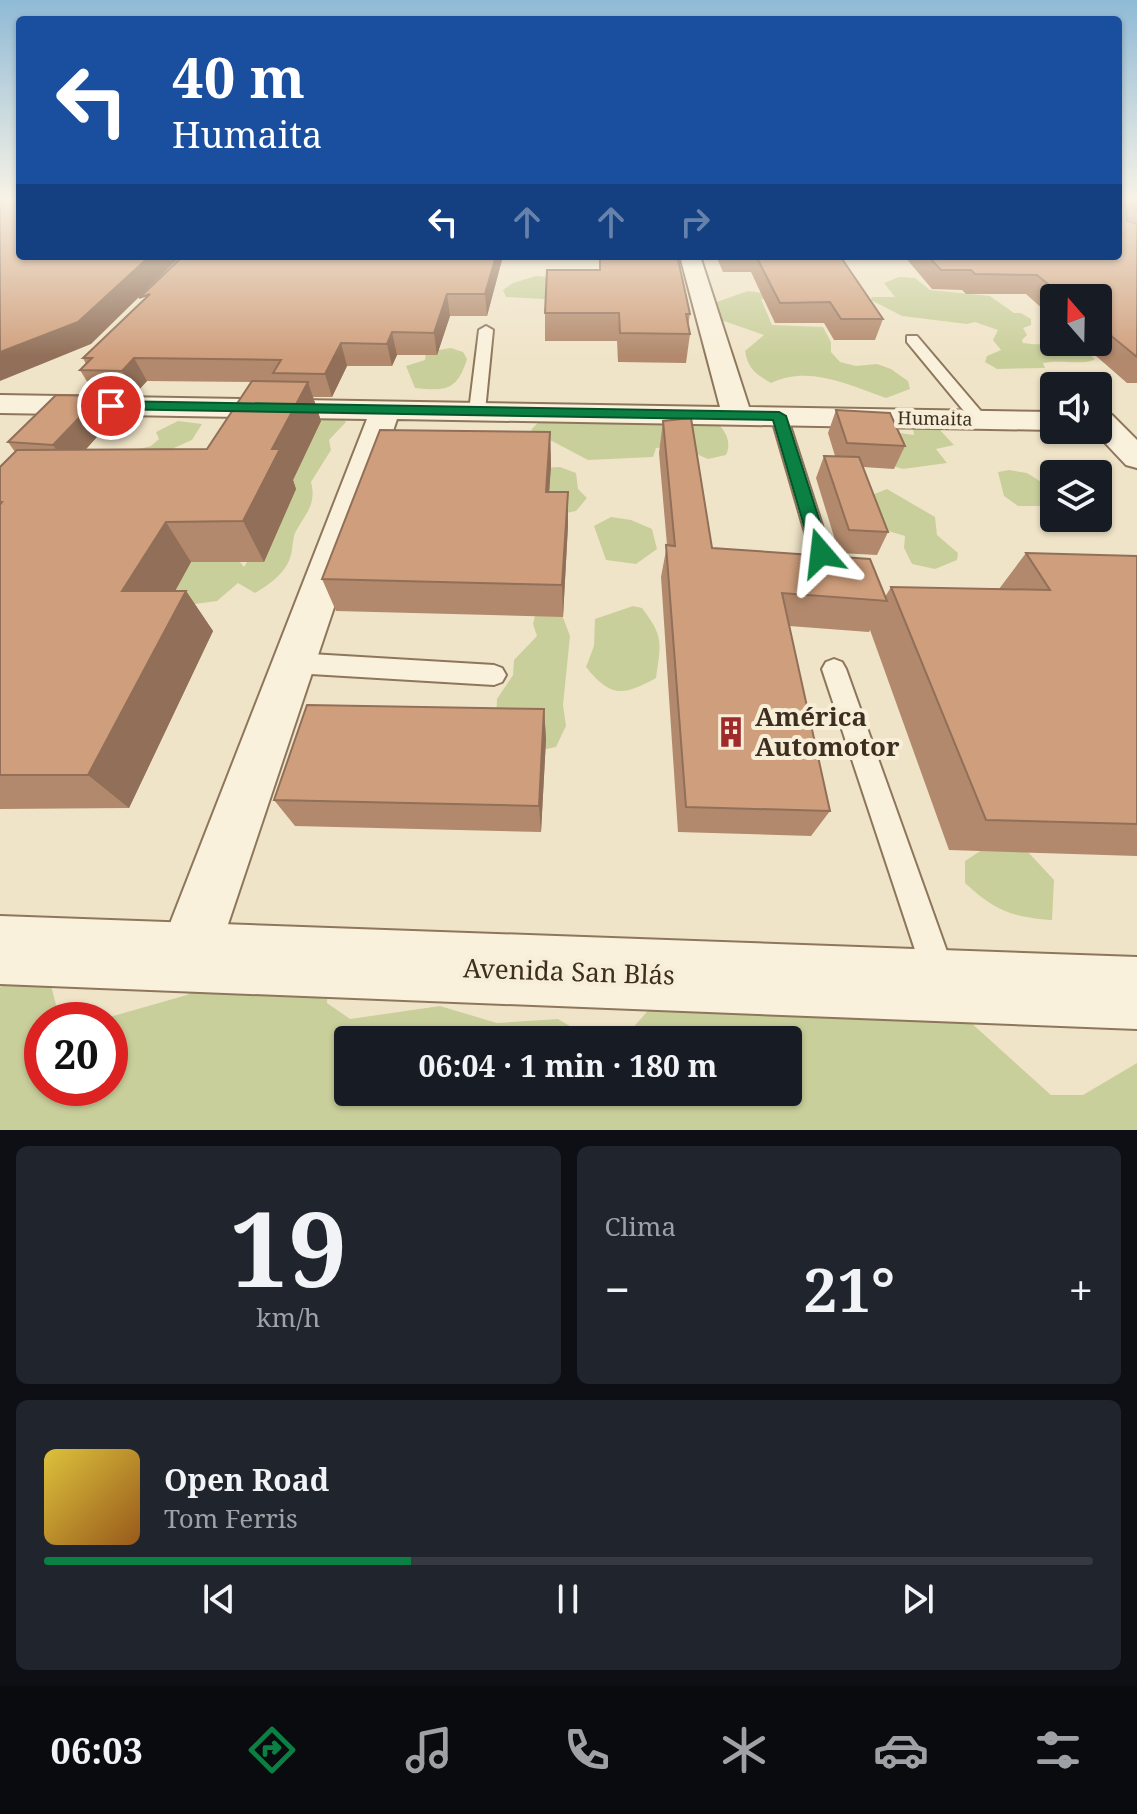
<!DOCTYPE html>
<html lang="es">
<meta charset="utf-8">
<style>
body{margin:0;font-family:"Noto Serif",serif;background:#20242c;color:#f1f3f6;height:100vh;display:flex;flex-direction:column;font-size:30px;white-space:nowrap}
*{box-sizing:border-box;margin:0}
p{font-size:26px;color:#9ea1a6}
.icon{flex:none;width:44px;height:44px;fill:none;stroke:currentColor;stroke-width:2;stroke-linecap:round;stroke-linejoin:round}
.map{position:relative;height:1130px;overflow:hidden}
.drawer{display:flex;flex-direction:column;gap:16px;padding:16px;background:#0d0f14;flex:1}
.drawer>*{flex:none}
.top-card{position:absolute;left:16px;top:16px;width:1106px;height:244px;border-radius:8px;box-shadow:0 2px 6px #0004;background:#1a4fa0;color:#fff;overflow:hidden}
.needle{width:52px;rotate:340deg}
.buttons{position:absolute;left:1040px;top:284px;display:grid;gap:16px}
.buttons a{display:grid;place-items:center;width:72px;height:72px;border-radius:8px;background:#171b24;box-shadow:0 2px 6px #0004;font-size:40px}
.speed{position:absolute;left:24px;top:1002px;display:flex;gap:16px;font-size:40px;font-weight:700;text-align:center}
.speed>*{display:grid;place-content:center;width:104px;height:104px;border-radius:50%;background:#171b24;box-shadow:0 2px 6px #0004;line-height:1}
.speed .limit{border:12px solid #d22;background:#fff;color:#111}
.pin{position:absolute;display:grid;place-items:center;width:68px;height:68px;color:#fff;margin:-34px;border:4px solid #fff;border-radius:50%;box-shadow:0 2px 8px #0007}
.me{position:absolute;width:88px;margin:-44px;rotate:343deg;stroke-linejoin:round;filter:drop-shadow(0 0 6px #0008)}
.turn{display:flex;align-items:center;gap:28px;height:168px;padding:0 24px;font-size:36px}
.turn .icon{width:104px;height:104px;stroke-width:2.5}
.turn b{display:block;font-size:56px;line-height:68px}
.lanes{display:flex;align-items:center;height:76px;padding:0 24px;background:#0003;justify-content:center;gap:40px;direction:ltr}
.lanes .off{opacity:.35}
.big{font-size:60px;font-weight:700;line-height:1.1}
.drawer .widget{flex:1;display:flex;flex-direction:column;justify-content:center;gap:12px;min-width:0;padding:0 28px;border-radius:12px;background:#20242c}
.drawer .dial{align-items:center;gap:0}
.dial b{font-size:104px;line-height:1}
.song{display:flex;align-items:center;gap:24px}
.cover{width:96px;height:96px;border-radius:12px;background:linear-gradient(135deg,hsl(50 70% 55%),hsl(30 70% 35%))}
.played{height:8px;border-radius:4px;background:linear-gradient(90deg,#0b8043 35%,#363941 35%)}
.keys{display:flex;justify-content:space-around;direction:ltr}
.heat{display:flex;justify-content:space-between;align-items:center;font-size:44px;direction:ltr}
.drawer .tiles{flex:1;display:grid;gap:16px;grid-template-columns:1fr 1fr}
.widget:last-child{grid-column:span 2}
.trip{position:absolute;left:334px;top:1026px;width:468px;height:80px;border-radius:8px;background:#171b24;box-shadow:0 2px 6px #0004;font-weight:700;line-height:80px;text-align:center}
.dock{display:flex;height:128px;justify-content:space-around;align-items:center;background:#090b0e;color:#9ea1a6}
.dock .icon{width:56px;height:56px}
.dock .active{color:#0b8043}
.dock b{font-size:36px;color:#f1f3f6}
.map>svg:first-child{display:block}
</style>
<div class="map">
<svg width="1137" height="1130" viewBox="0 0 1137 1130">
<rect width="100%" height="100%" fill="#f0e4c8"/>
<path fill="#c9cf9b" d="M536,276L549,277L558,300L506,297L503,290L513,283Z
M899,277L915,278L930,290L990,296L1014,313H1021L1031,319V325L1023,328L1027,335L1022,340L1023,343C1059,349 1062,331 1095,359C1083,366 1060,359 1043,363L1045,368L997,369L985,362L987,356L1001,350L993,340L998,330L975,322L967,324L902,316L871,300L872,297H895L884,283Z
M748,291L799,298L761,299L772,325L823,327L831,342V352L840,362L856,366L877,364L891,369L908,381L910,389L886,398C848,385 809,365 771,383C756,374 748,369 745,351L764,335L721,320L711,304Z
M451,348L463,352L467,359C457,391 446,391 415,388L406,366L425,360L426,352Z
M312,415L342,418L346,422L329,440L331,450L311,482C317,505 305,514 295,533C292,541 293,550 290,558C286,572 268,586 255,593L238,583L217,601L172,607L177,565L233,553L244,567L262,537Z
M545,415L712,417C723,428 733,439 726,455L708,459L677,446L656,448L653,457L588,460L531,430Z
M178,421L202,424L192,440L174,448L171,460L132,451L151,446L159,439L156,432Z
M925,425L939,429L954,445L936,449L947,463L903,469L886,464L899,433L914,435L913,428Z
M560,467L576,473L578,489L587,498L576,511L561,514L538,478L542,468Z
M1009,470L1027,473L1054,490V506H1018L1004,496L998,472Z
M887,489L935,517L937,535L958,553L957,560L935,569L912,564L904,548L905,536L885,530L864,498Z
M611,517L631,520L652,529L657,549L636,564L606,560L594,526Z
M633,606L642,608C664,637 661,642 656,678C623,696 611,698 586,667L594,646L595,619Z
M559,607L570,636L563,705L566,726L556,747L527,753L496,723L497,699L513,675L514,660L537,636L533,624L536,611Z
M991,844L1029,853L1054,880L1052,920C1012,917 995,911 965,883V861Z
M329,941L327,1003L350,1019L440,1006L497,1023L558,1019L593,1040H348V1092H788V1040H622L653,1005L958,1011L1051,1095H1083L1137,1063V1130H0V987L13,977L47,970L60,1020H42V1088H110V1020H99L187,995L245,952Z"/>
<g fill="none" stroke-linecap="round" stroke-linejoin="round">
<defs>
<path id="service" d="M486,326L493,330L485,411L477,416L469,411L479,330Z
M907,336H917L985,416V422H973L907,342Z
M779,411L787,416L831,553L828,558L821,560L811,553L771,416Z
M294,653L494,665L502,668L506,675L502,682L494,685L294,673L286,670L283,663L286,656Z
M834,659L842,662L846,669L955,974L950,985L939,990L928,985L923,974L822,669L826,662Z"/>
<path id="minor" d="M680,256H700L749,407L1054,412V430L397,419L217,957L208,978L187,987L166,978L157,957L367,419L0,413V395L720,407Z
M1098,413L1112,415L1137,440V468L1126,465L1093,430H1098Z"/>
<path id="tertiary" d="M0,916L1137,957V1029L0,984Z"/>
</defs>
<use href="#service" stroke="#8d765c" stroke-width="4"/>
<use href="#minor" stroke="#8d765c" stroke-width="4"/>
<use href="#tertiary" stroke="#8d765c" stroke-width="4"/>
<use href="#service" fill="#faf1dc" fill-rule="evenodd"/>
<use href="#minor" fill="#faf1dc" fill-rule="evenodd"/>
<use href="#tertiary" fill="#faf1dc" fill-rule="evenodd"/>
</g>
<path fill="#b2896c" d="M1118,199H1137V383H1127L1080,342H1098V298H1054V319L1026,294H966L962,290L932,289L904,256H1118Z
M503,256L487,316H450L437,355H397L392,366H347L332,397H313L321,421L293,480L296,489L264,562H191L175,591H186L213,631L129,808L0,809V467L15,452L8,442L100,396L114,418L86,449H207L251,382L147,381L135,394L94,393L80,370L86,364L83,358L141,302Z
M716,256H840L883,319L875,340H834L824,323H775L751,272H723Z
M600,270L690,314L688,326L690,334L686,363L618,362L617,341H545V313Z
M836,410L905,446L894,469L863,467L888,532L877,555L839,553L816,478L824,456H835L828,433Z
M663,421L712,548L885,597L891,587L999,589L1026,553L1137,556V856L949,850L870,630L869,632L789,626L830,811L811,836L678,832L661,577L667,545L659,453Z
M550,432L551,465L549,492H568V525L563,617L336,611L322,579Z
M544,709L546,739L541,832L295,826L274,800Z"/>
<path fill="#916f58" d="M150,256H181L91,344L0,381V352Z
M496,256H503L487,316L485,294Z
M447,294L450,316L437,355L434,333Z
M392,332L397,355L392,366L387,344Z
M341,343L347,366L332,397L325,374Z
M134,358L147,381L135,394L122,371Z
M308,382L321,421L293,480L296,489L264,562L243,521L272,449Z
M100,396L114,418L69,468L53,445Z
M550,432L551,465L547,525L546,492Z
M568,492V525L563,617L562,585Z
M166,522L191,562L153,631L122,591Z
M186,591L213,631L129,808L88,775Z
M544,709L546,739L541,832L539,806Z"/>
<path fill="#cf9f7d" stroke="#916f58" stroke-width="2" d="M0,199H20V256H150L78,322L0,352Z
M1118,199H1137V206L1126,202L1127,221L1137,224V357L1098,325V298H1065L1037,275L975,274L971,270H941L928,256H1118Z
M183,256H496L485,294H447L434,333L392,332L387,344L341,343L325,374L273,373L281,360L215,359L134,358L122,371L80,370L92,358H83L150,294L139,298Z
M756,256H840L883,319H841L830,302L780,303Z
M600,259H678L690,314H686L690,334L620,333L619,313H545L547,270H600Z
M252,381L308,382L272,449H280L243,521L166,522L122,591H186L88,775H0V505L2,502H0V467L17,450L207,449Z
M56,395L100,396L53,445L8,442Z
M836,410L890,413L905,446L847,443Z
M691,418L712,548L870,559L887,601L782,593L830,811L686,807L666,545L675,546L663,421Z
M380,430L550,432L546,492H568L562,585L322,579Z
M824,456L859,457L888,532L849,530Z
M1026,553L1137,556V824L986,820L891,587L1050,590Z
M307,705L544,709L539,806L274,800Z"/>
<linearGradient id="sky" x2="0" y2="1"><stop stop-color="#8fbad6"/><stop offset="0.56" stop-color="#f8f3e6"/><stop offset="1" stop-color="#f8f3e6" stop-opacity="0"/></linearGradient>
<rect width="1137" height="357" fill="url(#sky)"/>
<path fill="#0b8043" stroke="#07532c" stroke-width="2" d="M111,401L779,412L786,416L830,553L821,560L812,553L773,420L106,409L104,406Z"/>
<defs>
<symbol id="building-bare" viewBox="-9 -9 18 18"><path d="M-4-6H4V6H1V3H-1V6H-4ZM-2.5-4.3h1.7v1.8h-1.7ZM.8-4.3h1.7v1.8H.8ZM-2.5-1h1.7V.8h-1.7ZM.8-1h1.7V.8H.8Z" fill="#9e2a2b" stroke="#f7eed8" stroke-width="2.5" paint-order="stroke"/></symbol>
</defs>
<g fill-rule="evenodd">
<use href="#building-bare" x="709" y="710" width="44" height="44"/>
</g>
<g text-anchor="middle" stroke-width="8" stroke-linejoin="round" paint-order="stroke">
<g font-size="18" fill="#3d2e20" stroke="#f7eed8">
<text transform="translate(935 419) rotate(1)" y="6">Humaita</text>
</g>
<g font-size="26" font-weight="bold" fill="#3d2e20" stroke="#f7eed8" text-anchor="start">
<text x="755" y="726">América<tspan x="755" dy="30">Automotor</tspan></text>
</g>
<g font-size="26" fill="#3d2e20" stroke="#f7eed8">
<text transform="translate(569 972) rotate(2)" y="9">Avenida San Blás</text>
</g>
</g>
</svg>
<div class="buttons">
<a><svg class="needle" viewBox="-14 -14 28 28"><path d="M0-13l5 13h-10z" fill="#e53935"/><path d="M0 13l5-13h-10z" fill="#9ea1a6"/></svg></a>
<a><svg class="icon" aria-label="sound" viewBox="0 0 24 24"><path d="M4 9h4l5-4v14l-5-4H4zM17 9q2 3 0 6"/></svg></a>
<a><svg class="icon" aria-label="layers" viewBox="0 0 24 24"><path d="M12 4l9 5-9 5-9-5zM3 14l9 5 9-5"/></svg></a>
</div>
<div class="speed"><div class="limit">20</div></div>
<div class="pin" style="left:111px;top:406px;background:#d93025"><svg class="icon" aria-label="arrive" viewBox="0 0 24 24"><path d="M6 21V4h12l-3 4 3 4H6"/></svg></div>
<svg class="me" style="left:821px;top:553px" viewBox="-20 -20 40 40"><path d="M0-17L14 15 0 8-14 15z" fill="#0b8043" stroke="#fff" stroke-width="4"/></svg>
<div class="trip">06:04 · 1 min · 180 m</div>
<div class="top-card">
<div class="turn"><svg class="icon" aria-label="left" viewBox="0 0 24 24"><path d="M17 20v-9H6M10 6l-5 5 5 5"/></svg><div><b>40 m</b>Humaita</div></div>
<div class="lanes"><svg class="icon" aria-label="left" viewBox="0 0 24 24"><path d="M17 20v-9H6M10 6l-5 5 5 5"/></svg><svg class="icon off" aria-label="ahead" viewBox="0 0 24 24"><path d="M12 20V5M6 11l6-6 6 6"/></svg><svg class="icon off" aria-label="ahead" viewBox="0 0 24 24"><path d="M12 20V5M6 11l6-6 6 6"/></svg><svg class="icon off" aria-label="right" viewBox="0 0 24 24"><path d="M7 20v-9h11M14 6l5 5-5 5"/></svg></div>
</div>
</div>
<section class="drawer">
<div class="tiles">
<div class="widget dial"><b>19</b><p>km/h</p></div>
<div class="widget"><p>Clima</p>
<div class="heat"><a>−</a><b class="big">21°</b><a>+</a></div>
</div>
<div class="widget">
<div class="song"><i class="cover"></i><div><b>Open Road</b><p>Tom Ferris</p></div></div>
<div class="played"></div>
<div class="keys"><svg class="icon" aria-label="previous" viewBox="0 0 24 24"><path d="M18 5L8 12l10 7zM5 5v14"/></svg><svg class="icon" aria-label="pause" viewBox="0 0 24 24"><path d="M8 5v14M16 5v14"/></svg><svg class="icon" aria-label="next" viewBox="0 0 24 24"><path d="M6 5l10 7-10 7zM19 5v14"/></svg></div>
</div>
</div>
</section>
<nav class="dock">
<b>06:03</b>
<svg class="icon active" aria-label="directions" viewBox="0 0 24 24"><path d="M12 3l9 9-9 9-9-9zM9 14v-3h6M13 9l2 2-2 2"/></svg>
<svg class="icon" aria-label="music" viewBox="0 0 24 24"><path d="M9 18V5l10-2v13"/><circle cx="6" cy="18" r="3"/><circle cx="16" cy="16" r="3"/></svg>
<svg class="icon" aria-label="phone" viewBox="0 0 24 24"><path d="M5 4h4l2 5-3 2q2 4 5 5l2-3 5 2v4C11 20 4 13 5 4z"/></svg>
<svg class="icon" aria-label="climate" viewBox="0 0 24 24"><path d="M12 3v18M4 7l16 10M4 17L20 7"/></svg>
<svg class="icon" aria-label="car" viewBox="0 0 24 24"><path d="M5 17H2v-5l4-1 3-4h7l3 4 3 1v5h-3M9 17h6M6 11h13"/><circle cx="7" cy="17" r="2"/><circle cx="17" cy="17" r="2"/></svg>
<svg class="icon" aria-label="filters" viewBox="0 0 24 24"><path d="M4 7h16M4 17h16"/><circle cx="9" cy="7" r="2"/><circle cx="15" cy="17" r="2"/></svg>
</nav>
